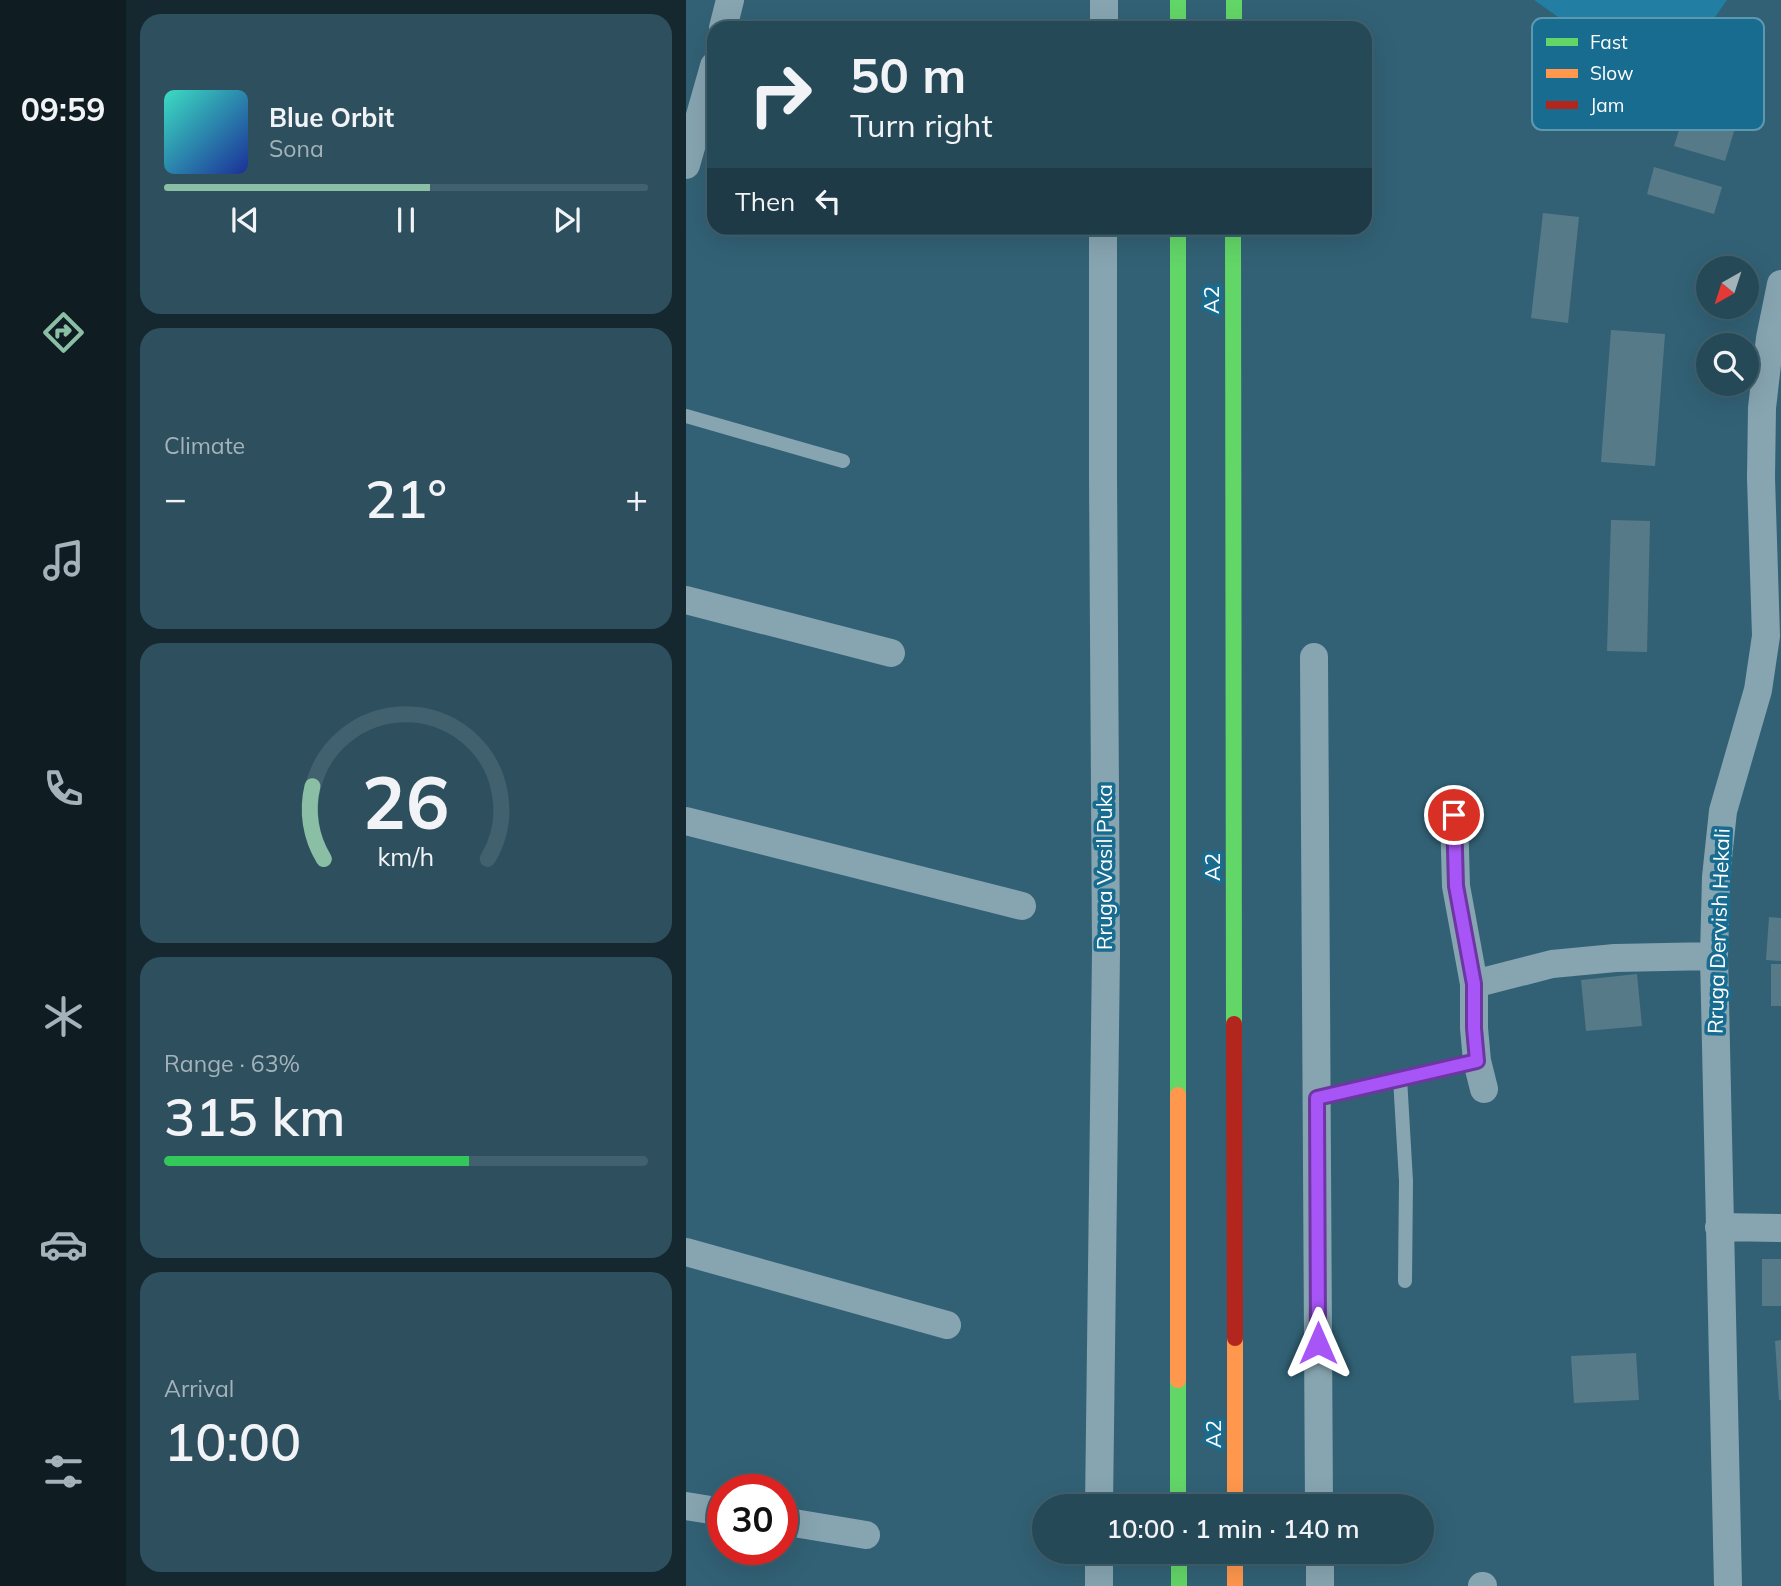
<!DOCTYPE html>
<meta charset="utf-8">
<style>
body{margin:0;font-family:Mulish,sans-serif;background:#2e505e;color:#f1f3f6;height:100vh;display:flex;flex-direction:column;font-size:26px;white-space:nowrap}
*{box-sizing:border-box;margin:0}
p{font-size:23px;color:#a4b2ba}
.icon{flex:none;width:38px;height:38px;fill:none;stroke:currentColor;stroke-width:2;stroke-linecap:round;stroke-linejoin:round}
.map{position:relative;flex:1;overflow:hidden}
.side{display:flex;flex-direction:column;gap:14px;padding:14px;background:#152830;width:560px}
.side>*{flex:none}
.guide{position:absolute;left:21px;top:21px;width:665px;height:214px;border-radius:21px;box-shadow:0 7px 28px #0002,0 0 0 2px #42616e;background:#264958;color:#f1f3f6;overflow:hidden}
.needle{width:46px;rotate:219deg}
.controls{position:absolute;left:1010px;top:256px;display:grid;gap:14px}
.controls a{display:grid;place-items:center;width:63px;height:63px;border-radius:50%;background:#264958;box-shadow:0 7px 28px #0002,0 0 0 2px #42616e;font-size:35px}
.speed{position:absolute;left:21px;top:1474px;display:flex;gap:14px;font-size:35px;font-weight:700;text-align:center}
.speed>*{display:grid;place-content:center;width:91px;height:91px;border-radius:50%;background:#264958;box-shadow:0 7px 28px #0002,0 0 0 2px #42616e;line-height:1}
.speed .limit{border:10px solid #d22;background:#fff;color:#111}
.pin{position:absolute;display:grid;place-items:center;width:60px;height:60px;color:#fff;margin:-30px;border:4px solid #fff;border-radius:50%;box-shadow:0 2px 7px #0007}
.me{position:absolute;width:77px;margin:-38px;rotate:0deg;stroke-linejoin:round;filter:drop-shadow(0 0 5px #0008)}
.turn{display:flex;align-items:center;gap:24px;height:147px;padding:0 28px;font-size:32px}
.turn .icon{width:91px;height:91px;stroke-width:2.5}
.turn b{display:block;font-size:49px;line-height:60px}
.then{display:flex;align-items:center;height:66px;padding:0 28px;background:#0003;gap:14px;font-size:26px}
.big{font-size:52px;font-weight:600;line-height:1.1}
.side .card{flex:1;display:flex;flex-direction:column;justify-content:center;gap:10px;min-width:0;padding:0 24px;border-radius:21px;background:#2e505e}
.side .dial{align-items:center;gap:0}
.dial svg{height:182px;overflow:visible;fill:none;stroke:#42616e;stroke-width:7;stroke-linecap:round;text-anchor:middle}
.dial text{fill:#f1f3f6;stroke:none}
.song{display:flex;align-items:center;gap:21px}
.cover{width:84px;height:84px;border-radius:10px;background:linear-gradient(135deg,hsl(170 70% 55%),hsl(230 70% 35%))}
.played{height:7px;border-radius:4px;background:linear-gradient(90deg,#8abfa5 55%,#42616e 55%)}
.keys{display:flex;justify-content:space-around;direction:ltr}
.heat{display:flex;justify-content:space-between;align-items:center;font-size:38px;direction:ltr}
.charge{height:10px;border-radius:5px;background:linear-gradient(90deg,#34c759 63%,#42616e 0)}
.trip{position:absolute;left:346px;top:1494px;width:402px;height:70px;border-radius:35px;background:#264958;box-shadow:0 7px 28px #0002,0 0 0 2px #42616e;font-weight:600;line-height:70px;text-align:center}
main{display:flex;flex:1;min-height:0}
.menu{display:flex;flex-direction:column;width:126px;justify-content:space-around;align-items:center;background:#0f1d23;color:#a4b2ba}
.menu .icon{width:49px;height:49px}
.menu .selected{color:#8abfa5}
.menu b{font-size:32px;color:#f1f3f6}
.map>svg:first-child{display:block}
</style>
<main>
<nav class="menu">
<b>09:59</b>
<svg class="icon selected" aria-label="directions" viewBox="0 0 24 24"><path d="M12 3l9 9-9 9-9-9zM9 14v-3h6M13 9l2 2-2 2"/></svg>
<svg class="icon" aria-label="music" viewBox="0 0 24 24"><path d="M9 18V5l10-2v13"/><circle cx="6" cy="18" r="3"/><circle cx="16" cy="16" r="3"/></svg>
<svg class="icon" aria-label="phone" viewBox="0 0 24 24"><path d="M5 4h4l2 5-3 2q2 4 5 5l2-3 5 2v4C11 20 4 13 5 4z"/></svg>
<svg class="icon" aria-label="climate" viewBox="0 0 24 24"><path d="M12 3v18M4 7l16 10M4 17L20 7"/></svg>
<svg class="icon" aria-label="car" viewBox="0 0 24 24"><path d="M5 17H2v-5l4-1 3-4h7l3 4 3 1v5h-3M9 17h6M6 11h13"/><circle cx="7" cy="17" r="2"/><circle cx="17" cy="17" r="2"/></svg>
<svg class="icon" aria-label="filters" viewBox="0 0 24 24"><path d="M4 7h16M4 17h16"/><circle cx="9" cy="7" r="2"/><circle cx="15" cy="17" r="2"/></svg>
</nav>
<section class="side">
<div class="card">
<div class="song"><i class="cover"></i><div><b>Blue Orbit</b><p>Sona</p></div></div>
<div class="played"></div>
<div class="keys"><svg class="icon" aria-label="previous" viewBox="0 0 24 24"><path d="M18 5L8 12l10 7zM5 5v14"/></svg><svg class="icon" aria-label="pause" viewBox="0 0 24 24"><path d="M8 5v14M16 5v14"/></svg><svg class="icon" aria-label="next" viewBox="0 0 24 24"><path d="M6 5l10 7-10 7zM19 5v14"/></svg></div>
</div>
<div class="card"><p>Climate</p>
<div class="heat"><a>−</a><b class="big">21°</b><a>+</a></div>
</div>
<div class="card dial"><svg viewBox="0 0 100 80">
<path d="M14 69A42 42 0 1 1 86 69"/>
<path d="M14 69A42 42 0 0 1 9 37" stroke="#8abfa5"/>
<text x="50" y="56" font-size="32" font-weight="700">26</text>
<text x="50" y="72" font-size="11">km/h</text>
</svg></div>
<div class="card"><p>Range · 63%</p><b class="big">315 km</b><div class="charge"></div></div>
<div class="card"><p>Arrival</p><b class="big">10:00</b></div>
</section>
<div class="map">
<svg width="1095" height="1586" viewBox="0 0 1095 1586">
<rect width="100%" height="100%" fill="#326175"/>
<path fill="#227ea3" d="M848,0H1041L977,91Z"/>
<path fill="#577a89" d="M1010,77L1060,92L1039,161L988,146Z
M968,167L1036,187L1028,214L961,194Z
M857,213L893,217L882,323L845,318Z
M925,330L979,334L969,466L915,462Z
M925,520L964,521L961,652L921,651Z
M1083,917L1095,918V961L1080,960Z
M1085,964H1095V1006H1085Z
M951,974L956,1026L900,1031L895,980Z
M1076,1259H1095V1306H1076Z
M1095,1340V1400H1093L1089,1341Z
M950,1353L953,1400L888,1403L885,1356Z"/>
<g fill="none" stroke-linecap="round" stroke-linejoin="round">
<path stroke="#87a5b1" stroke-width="14" d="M0,416L157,461
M714,1078L720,1181L719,1281
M631,1098L791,1061"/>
<path stroke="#87a5b1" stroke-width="28" d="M37,28L44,0
M418,28V0
M0,165L28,66
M0,600L205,653
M628,657L633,1507
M768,815L770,886L788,984V1028L791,1061L798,1089
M0,821L336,906
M788,984L866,964L929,958L1028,956
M1033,1227L1095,1228
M0,1252L261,1325
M0,1506L37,1512
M413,1507L420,952L417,474V228
M96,1521L180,1535
M634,1552V1586
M413,1586V1552
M796,1586H797
M1042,1586L1028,956L1030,877L1037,811L1072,690L1080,636L1075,478L1076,408L1084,338L1095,284"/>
<path stroke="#63d668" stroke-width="16" d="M492,0V28
M548,0V28
M492,228V1095
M547,228L548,1024
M492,1380V1507
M493,1552V1586"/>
<path stroke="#ff974d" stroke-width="16" d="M492,1095V1380
M549,1338V1507
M549,1552V1586"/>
<path stroke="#b3261e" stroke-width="16" d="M548,1024L549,1338"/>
</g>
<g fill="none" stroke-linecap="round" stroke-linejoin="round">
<defs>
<path id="route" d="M632,1343L631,1098L791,1061L788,1028V984L770,886L768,815"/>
</defs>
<use href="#route" stroke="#6d37a1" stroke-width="18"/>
<use href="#route" stroke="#a855f7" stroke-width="12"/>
</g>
<g text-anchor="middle" stroke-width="7" stroke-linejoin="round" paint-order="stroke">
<g font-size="21" fill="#fff" stroke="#176c90">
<text transform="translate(526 300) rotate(-90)" y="7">A2</text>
<text transform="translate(419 867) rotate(-90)" y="7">Rruga Vasil Puka</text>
<text transform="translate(527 867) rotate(-90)" y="7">A2</text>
<text transform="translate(1033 931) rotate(-88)" y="7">Rruga Dervish Hekali</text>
<text transform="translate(528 1434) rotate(-90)" y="7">A2</text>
</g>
</g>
<rect x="846" y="18" width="232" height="112" rx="10" fill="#176c90" stroke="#5d98b1" stroke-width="2"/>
<rect x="860" y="38" width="32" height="8" fill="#63d668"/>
<rect x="860" y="69" width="32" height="9" fill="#ff974d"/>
<rect x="860" y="101" width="32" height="8" fill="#b3261e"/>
<g font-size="19" fill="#fff">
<text x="904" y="49">Fast</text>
<text x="904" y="80">Slow</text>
<text x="904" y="112">Jam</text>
</g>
</svg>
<div class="controls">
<a><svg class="needle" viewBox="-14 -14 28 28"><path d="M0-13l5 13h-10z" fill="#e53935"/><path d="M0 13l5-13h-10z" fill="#a4b2ba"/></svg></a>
<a><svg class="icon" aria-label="search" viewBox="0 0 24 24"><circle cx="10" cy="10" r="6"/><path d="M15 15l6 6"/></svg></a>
</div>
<div class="speed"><div class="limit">30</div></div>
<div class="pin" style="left:768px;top:815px;background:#d93025"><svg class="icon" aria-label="arrive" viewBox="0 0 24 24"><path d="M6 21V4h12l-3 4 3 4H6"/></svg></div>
<svg class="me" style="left:632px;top:1343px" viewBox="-20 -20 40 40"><path d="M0-17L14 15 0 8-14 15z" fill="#a855f7" stroke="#fff" stroke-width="4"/></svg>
<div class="trip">10:00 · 1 min · 140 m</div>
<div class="guide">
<div class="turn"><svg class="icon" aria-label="right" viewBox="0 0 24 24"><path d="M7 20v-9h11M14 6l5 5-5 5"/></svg><div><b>50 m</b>Turn right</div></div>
<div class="then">Then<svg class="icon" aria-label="left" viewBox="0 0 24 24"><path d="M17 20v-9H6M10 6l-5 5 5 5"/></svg></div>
</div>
</div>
</main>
